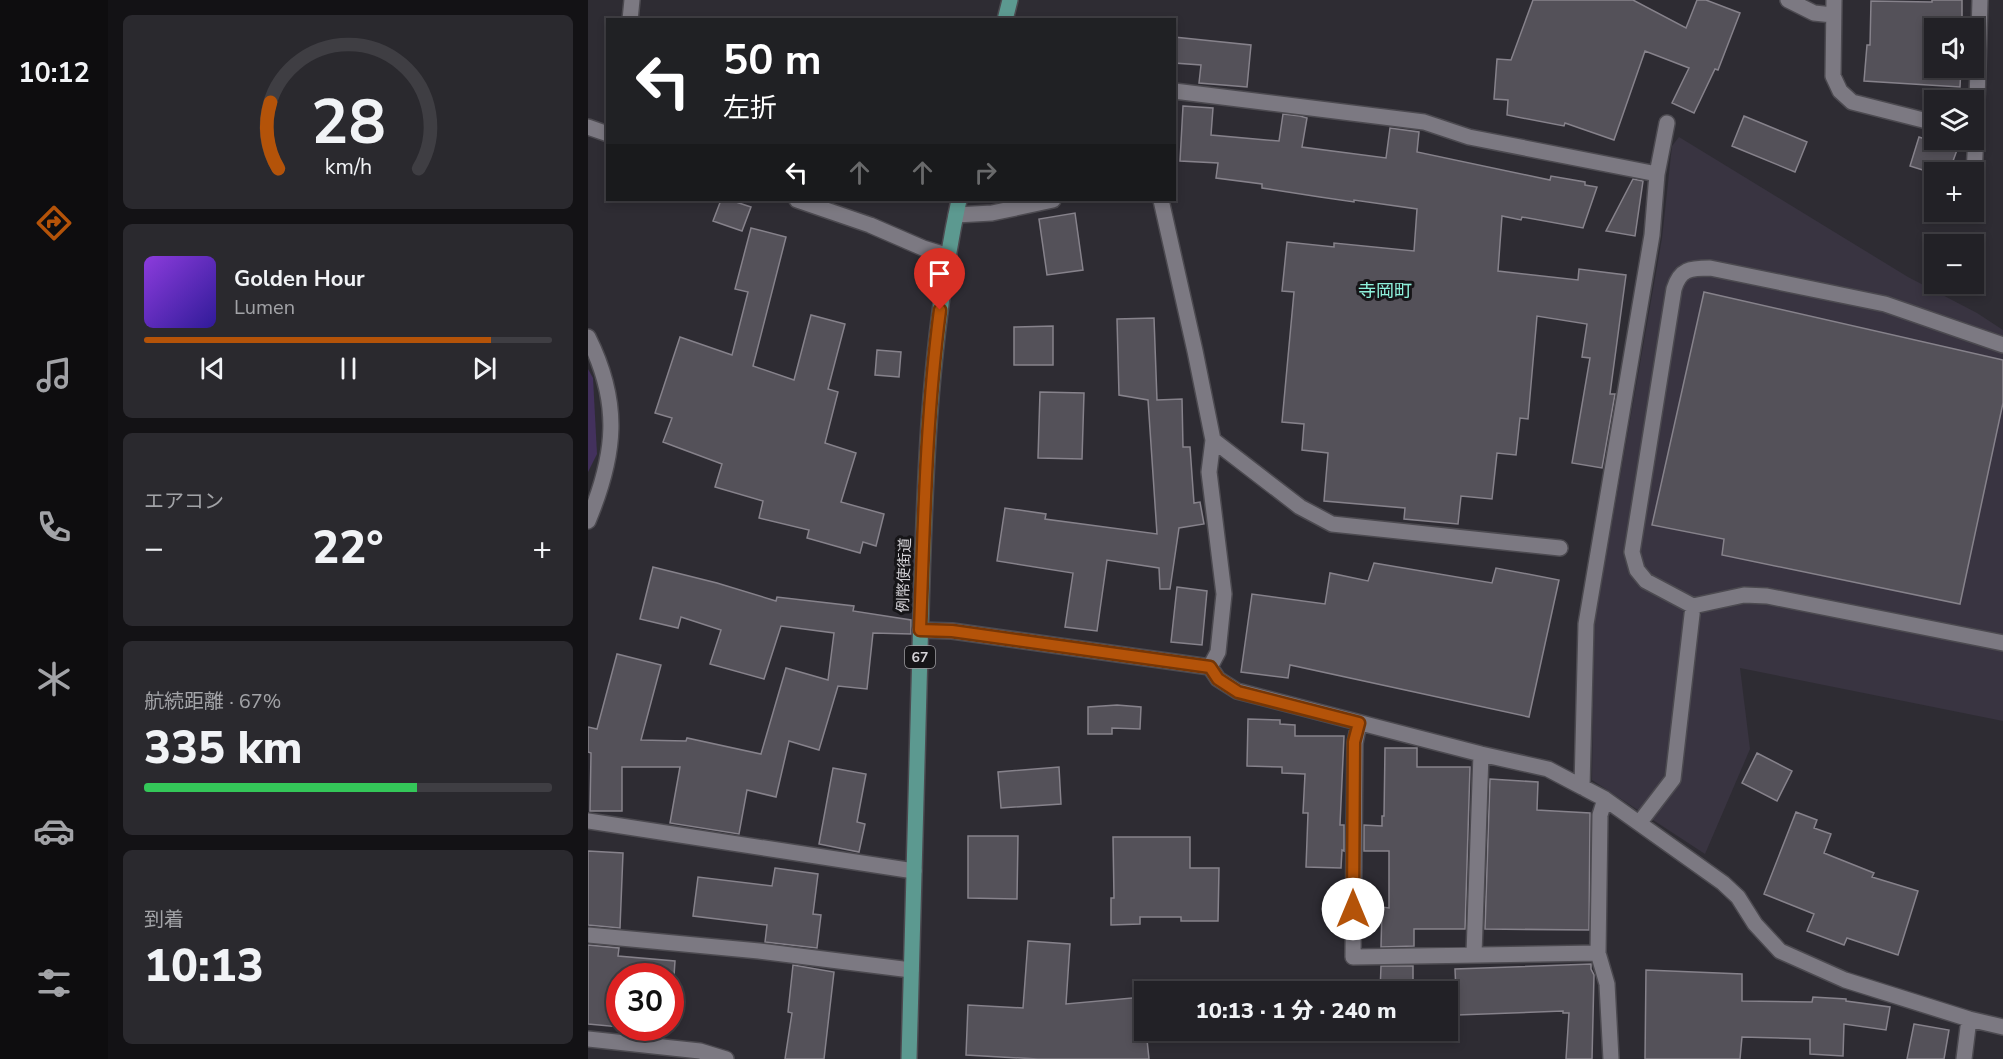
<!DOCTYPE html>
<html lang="ja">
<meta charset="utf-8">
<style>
body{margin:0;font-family:"Nunito Sans","Noto Sans JP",sans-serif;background:#2a292e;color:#f1f3f6;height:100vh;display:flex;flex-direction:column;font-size:22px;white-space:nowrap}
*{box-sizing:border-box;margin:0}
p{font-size:20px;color:#a2a3a7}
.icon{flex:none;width:33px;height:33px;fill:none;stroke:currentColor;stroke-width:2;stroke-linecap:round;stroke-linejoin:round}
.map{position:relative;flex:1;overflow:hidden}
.details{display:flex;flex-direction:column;gap:15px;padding:15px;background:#131215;width:480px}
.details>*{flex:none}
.hud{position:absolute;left:18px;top:18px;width:570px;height:183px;border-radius:0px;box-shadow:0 3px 9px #0003,0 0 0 2px #3f3e43;background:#202124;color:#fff;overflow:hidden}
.controls{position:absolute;left:1336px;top:18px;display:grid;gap:12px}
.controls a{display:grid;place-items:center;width:60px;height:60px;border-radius:0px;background:#222126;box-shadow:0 3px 9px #0003,0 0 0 2px #3f3e43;font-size:30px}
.speed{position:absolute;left:18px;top:963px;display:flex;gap:12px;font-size:30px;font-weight:700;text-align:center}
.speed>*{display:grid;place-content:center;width:78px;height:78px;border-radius:50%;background:#222126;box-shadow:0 3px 9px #0003,0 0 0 2px #3f3e43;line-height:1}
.speed .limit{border:9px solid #d22;background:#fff;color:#111}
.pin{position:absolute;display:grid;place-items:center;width:51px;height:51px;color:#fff;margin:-62px -26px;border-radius:50% 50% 50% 0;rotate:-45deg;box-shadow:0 0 6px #0007}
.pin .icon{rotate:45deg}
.me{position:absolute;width:66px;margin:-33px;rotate:0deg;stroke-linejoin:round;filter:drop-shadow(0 0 4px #0008)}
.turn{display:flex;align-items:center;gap:21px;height:126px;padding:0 18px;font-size:27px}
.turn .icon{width:78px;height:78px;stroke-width:2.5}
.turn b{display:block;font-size:42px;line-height:51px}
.lanes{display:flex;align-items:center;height:57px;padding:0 18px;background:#0003;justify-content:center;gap:30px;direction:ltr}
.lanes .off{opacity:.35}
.big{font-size:45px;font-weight:800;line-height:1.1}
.details .widget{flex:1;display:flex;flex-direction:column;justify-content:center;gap:9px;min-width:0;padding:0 21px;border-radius:9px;background:#2a292e}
.details .dial{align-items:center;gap:0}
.dial svg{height:156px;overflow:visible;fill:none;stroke:#3f3e43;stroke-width:7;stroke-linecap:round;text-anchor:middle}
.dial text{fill:#f1f3f6;stroke:none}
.song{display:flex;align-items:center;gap:18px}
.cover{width:72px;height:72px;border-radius:9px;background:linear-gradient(135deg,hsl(270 70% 55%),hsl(250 70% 35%))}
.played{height:6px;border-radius:3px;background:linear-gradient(90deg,#b45309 85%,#3f3e43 85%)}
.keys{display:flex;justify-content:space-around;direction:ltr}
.heat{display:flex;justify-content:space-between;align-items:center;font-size:33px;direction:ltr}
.charge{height:9px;border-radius:4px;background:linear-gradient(90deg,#34c759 67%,#3f3e43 0)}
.trip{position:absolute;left:546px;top:981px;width:324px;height:60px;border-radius:0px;background:#222126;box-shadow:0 3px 9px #0003,0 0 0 2px #3f3e43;font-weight:800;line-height:60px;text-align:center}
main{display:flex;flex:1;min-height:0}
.tab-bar{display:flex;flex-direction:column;width:108px;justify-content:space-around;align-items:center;background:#0e0d0f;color:#a2a3a7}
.tab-bar .icon{width:42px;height:42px}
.tab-bar .active{color:#b45309}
.tab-bar b{font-size:27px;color:#f1f3f6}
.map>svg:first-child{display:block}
</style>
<main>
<nav class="tab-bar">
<b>10:12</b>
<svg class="icon active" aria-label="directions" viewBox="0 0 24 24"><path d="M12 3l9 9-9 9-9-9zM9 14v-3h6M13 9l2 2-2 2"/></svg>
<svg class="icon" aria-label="music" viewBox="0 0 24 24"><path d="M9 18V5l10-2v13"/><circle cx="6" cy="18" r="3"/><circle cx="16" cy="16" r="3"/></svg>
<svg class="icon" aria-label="phone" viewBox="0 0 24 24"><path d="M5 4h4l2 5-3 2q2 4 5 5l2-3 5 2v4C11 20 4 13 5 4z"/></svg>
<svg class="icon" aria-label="climate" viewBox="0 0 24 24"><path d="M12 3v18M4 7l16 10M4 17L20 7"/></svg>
<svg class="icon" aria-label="car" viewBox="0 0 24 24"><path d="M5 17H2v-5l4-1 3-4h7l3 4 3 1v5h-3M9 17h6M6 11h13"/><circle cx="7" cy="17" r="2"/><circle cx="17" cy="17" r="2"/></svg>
<svg class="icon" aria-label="filters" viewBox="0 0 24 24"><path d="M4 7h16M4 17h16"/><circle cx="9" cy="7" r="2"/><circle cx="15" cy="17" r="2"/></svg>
</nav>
<section class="details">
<div class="widget dial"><svg viewBox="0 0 100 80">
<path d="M14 69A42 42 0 1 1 86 69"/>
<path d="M14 69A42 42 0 0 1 10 35" stroke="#b45309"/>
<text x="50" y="56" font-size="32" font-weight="700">28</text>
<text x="50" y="72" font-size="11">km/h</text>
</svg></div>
<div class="widget">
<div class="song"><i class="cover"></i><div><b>Golden Hour</b><p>Lumen</p></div></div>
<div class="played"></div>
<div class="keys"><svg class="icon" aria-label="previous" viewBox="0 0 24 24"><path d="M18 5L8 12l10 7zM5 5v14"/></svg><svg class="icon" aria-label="pause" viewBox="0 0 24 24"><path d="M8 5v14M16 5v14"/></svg><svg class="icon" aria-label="next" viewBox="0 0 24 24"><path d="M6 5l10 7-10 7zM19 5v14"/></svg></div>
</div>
<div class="widget"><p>エアコン</p>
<div class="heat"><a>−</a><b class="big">22°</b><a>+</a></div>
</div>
<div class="widget"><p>航続距離 · 67%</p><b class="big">335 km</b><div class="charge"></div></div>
<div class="widget"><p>到着</p><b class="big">10:13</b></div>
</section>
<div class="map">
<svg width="1415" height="1059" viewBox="0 0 1415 1059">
<rect width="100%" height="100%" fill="#2e2c33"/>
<path fill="#393441" d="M1091,137L1320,277L1389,313L1415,330V721L1152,668L1162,749L1117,854L1004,780L1006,626L1074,238L1084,146Z"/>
<path fill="#43315d" d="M0,369L5,378L9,454L0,472Z"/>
<path fill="#545159" stroke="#86828b" stroke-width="1.5" d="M945,0H1045L1098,28L1109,0H1118L1152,13L1130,70L1127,69L1106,113L1084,103L1101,68L1057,51L1026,140L977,123L976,126L919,115L920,100L906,99L909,59L923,60Z
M1344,0H1374V28H1347V68H1373L1372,87L1276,81L1279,45H1282L1283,1L1344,2Z
M586,37L663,45L659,87L611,83L613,65L586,63Z
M595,106L625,108L623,135L691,141L695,114L712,116L719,118L714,147L798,158L802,128L831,132L829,152L962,180L963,176L997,182V185L1009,187L995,228L934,217L933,220L914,216L910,271L990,280L991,269L1038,275L1022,394H1027L1014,468L984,463L1002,358L994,357L999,324L949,316L940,419L932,418L928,455L909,453L904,499L873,496L870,524L816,519L817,508L736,501L740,453L714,450L716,424L694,422L706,292L694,291L699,242L746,247V243L826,251L829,209L766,200V202L732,197L674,188V184L628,178L630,163L592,161Z
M1156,116L1219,142L1207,172L1144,146Z
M1331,137L1369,150L1361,172H1341L1322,166Z
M1045,179L1055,181L1047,236L1018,231Z
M133,200H142L163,207L154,231L125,221Z
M487,213L495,270L459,275L451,219Z
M163,228L198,237L165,366L206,380L223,315L257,324L240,389L250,392L237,443L268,453L253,502L296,514L288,546L275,542L272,553L219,538L221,530L171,518L175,501L127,487L134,464L75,442L84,418L67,413L92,337L144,355L160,292L147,289Z
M1116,292L1415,360V403L1372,604L1134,555L1136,539L1064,525Z
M566,318L569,400L594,399L595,447H602L606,503L612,502L616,524L591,528L582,589H572L571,568L519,560L509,631L477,627L485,573L409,561L417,508L458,514L457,519L569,534L560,400L531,395L529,319Z
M465,326V365H426V327Z
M289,350L313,352L311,377L287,375Z
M452,392L496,393L494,459L450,458Z
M786,563L904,583L908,568L971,580L941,717L702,665L700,678L653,672L664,594L737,604L742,573L780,581Z
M65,567L129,583L188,601L189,597L266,606L265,611L323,620V634L285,633L279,689L250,686L231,750L201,741L188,797L159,790L151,834L82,823L92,767H34V811H2L3,753L0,752V727L9,729L29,654L73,665L53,740L98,741L99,738L173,754L198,668L240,680L246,633L193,626L176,679L122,664L133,630L93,617L90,628L52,619Z
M589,587L619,591L614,645L583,642Z
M529,705L553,707L552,729L524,728V734H500V707Z
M660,719L692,720V724L707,725V736H756L752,825H756V851L754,850L753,868L718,867L720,813H715L717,774L694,773V767L659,766Z
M797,748H829V767H882L877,929H826V946L793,947L794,907L801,908V851H776V825L794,826V816H796Z
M1169,753L1204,771L1189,801L1154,783Z
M471,767L473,804L413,808L410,772Z
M245,768L278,774L269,822L277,824L271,852L231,844Z
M902,779L950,782L949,810L1002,813L1001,930L897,929Z
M1208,812L1229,820L1226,828L1243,834L1236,853L1286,873L1284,877L1330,891L1310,955L1259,938L1256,945L1219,931L1226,914L1176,894Z
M380,836H430L429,899L380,898Z
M525,837H602V868H631L630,921H593V917H552V924L523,925V898H526Z
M0,851L35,853L32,928L0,925Z
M187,868L230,874L225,914L233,915L229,948L177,942L179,925L105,916L110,877L184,886Z
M440,941L482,944L478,1004L555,997L556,1030H558L561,1059H450L378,1055L380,1005L435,1008Z
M0,945L31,948L30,956L87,961L86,976H32V1027L0,1024Z
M1003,964V969L1006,975L1004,1059H978L981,1013H975V1011L869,1015L867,969Z
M205,965L246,972L236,1059H197L204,1013L200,1012Z
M793,966H825V992H792Z
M1058,970L1154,974V1001L1224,1002L1225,997L1258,999V1001L1302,1007L1298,1030L1256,1024L1255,1056L1222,1054V1039L1154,1037L1152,1059H1057Z
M1326,1024L1361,1030L1356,1059H1319Z"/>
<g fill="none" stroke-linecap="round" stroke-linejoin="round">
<defs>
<path id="minor" d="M1200,0L1226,13L1245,15
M1246,0L1245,76L1252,91L1264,102L1347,123
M42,20L44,0
M586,91L836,122L881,137L1069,174
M0,127L20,134
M1386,134H1388L1392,0
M1386,175L1388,134
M209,200L282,225L335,248L361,256
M573,200L607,351L625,440L621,472L636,594L630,652L622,667
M1384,213V212
M368,215L404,213L465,200
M0,337C33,403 28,454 0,521
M1415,345L1297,304L1122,268C1102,268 1092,269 1086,289L1044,552L1049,570L1058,581L1105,606L1156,595L1179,596L1415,643
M625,440L712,507L744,524L972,548
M332,630L364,631L622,667L630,679L649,691L893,754L960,769L1017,799L1135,883L1150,897L1167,924L1192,951L1257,980L1381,1019L1415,1027
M771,723L767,743L765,957L1010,953
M994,787L998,624L1064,235L1069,174L1079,123
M1017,799L1012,815L1010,953L1019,984L1023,1059
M0,821L326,871
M1052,822L1085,779L1105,606
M0,935L171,951L323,970
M886,954L893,754
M0,1039L112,1051L138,1059
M1376,1059L1381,1019"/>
<path id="major" d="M417,20L422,0
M321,1059C324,923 329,787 332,651C336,500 339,348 371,200"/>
</defs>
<use href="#minor" stroke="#4c4a50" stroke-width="18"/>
<use href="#major" stroke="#4c4a50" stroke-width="18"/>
<use href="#minor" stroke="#7c7982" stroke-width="15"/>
<use href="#major" stroke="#5c9990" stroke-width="15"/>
</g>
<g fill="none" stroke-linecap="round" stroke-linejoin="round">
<defs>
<path id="route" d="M352,310C338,417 336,523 332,630L364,631L622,667L630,679L650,692L771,723L766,742L765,909"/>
</defs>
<use href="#route" stroke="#753606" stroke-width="15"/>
<use href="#route" stroke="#b45309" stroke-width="10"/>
</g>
<g text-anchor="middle" stroke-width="6" stroke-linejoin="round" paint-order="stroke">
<rect fill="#161518" stroke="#9c9b9f" stroke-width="1.5" x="317" y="646" width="30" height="22" rx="4.5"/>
<g font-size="14" font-weight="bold" fill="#d6d4d9">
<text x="332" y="662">67</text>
</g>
<g font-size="15" fill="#d6d4d9" stroke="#161518">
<text transform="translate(316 575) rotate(-88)" y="5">例幣使街道</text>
</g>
<g font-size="18" fill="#8ef2dc" stroke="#161518">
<text x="797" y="297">寺岡町</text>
</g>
</g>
</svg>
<div class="controls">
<a><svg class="icon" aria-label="sound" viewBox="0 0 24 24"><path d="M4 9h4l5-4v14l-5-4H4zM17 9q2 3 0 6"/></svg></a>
<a><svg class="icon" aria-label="layers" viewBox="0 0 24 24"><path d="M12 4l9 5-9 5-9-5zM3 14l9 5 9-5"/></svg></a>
<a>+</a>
<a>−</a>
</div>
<div class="speed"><div class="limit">30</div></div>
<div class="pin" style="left:352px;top:310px;background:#d93025"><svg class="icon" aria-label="arrive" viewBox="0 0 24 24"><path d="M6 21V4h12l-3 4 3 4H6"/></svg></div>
<svg class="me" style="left:765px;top:909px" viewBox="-20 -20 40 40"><circle r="19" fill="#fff"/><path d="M0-13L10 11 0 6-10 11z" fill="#b45309"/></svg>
<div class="trip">10:13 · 1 分 · 240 m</div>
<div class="hud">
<div class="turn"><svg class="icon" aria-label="left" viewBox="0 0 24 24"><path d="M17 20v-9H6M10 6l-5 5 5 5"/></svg><div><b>50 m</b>左折</div></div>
<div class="lanes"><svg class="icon" aria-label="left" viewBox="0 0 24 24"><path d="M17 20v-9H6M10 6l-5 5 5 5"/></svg><svg class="icon off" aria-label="ahead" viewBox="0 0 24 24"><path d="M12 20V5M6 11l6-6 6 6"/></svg><svg class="icon off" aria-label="ahead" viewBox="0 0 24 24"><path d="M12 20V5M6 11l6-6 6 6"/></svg><svg class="icon off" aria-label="right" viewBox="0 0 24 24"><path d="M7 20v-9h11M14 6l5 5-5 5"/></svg></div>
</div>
</div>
</main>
